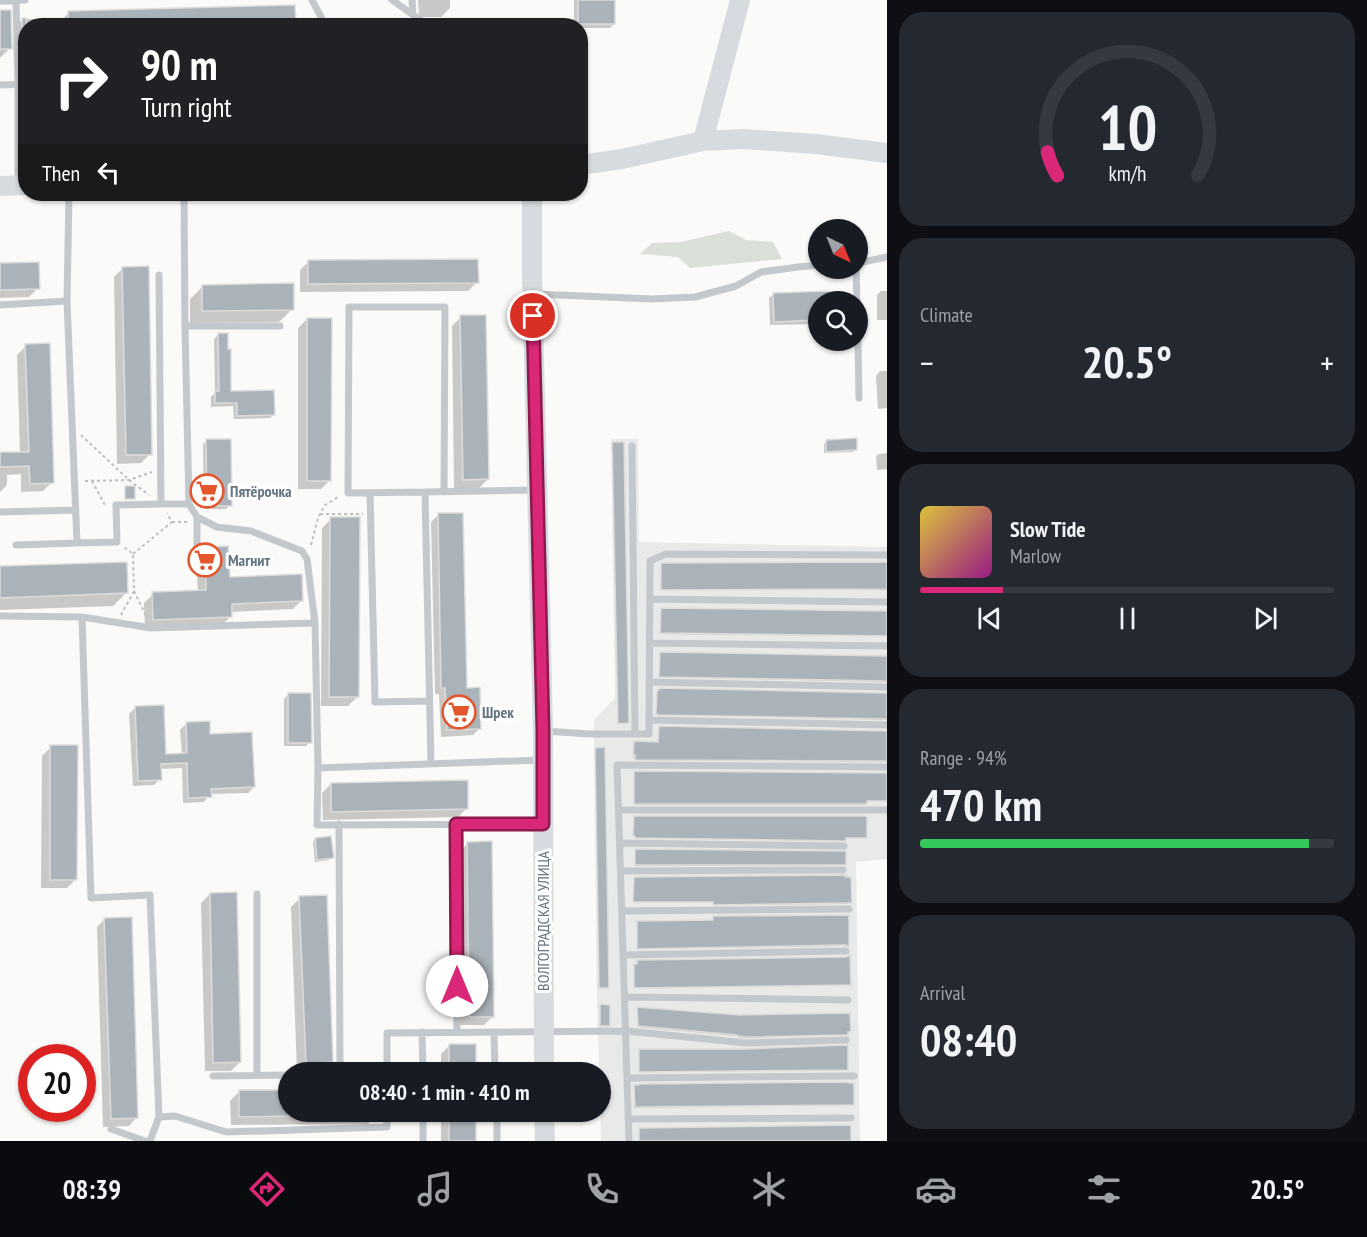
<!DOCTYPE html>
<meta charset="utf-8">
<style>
body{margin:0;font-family:"PT Sans Narrow",sans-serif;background:#242831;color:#f1f3f6;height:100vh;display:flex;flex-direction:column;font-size:22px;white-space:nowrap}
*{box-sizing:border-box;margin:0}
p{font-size:20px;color:#9ea1a6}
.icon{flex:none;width:33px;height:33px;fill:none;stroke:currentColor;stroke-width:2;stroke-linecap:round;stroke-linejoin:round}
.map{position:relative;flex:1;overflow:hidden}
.panel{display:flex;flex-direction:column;gap:12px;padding:12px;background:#0d0f14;width:480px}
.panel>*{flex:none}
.guide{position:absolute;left:18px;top:18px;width:570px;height:183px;border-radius:24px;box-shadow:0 2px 4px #0004;background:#202124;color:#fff;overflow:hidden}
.needle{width:39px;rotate:137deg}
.controls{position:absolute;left:808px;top:219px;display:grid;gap:12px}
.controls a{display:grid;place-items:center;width:60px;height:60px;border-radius:50%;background:#171b24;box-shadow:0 2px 4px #0004;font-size:30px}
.speed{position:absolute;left:18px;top:1044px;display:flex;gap:12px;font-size:30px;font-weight:700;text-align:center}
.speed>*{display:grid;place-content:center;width:78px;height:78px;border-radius:50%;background:#171b24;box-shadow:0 2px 4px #0004;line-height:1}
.speed .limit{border:9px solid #d22;background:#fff;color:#111}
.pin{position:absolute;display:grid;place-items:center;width:51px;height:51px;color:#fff;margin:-26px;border:3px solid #fff;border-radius:50%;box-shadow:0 2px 6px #0007}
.me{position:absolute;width:66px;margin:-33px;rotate:0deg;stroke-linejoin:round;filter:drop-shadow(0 0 4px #0008)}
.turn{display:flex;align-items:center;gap:21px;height:126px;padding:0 24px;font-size:27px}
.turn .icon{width:78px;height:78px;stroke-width:2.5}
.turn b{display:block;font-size:42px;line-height:51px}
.then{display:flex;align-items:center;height:57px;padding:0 24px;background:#0003;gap:12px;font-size:22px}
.big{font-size:45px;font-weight:700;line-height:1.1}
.panel .card{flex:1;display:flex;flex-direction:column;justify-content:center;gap:9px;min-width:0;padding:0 21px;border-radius:24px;background:#242831}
.panel .dial{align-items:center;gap:0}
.dial svg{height:156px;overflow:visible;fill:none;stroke:#363941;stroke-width:7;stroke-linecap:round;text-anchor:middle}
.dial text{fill:#f1f3f6;stroke:none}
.song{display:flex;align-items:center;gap:18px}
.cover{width:72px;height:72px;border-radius:9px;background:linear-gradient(135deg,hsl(50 70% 55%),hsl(310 70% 35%))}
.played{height:6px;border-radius:3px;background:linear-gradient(90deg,#db2777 20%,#363941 20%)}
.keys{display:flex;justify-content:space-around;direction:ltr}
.heat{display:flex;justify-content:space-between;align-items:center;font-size:33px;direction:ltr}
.charge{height:9px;border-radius:4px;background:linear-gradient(90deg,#34c759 94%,#363941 0)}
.trip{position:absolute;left:278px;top:1062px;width:333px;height:60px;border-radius:30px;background:#171b24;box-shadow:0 2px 4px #0004;font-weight:700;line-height:60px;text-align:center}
.menu{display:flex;height:96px;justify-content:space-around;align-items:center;background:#090b0e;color:#9ea1a6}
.menu .icon{width:42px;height:42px}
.menu .current{color:#db2777}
.menu b{font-size:27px;color:#f1f3f6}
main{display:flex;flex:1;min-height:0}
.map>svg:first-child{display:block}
</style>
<main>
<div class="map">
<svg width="887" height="1141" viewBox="0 0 887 1141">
<rect width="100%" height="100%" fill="#fafaf8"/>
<path fill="#e8e9e9" d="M611,439H638L639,542L887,547V859L856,862L860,1141H601L600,1072H599L597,1009L594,720L615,698Z"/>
<path fill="#dadfd7" d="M729,231L746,240L773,242L782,259L690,268L678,257L640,254L652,243L681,242Z"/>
<path fill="#0003" d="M418,0H450V8L441,17H419Z
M574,0H614V24L610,28H580V26H574Z
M0,11L10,48L1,57H0Z
M69,12L294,26H26V54H14V28L23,19H63Z
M309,261L477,282L468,291L300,292V270Z
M0,264L38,288L29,297L0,298Z
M123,268L150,454L141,463L117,464L114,277Z
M203,286L292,309L279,322L190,323V299Z
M881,291H887V320H877V295Z
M774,294L819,302V324L770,325L769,298Z
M461,317L488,479L479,488H454L452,326Z
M307,319L330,480L321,489H298V328Z
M218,335L230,392L274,414L270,418L234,419L233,406L211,407V397L215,393L214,339Z
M26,346L52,482L43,491L21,492V474L7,475V485L0,492V452H7V454L20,453L17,355Z
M880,371H887V408L878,409L876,376Z
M207,440L230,505L226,509H204L203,445Z
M826,442L856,449L853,452L824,453V444Z
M612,444L628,723L627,724H618Z
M887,453V469L877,470L876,456L879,454Z
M438,515L466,690L480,728L473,735L441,737L439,694H435L431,522Z
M331,519L357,697L348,706H321L322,528Z
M205,548L228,578L302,600L293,609L230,612L231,616L222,625L145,628L144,603L153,594L198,592L196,557Z
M887,563V590H660L661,564Z
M0,568L126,593L113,606L0,610Z
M661,610L887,612V636L660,634Z
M660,654L887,658V682L659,677Z
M657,691L887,694V720L656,714Z
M288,695L310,742L306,746H284V699Z
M135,708L165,756L182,755L180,730L186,724L254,787L248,793L210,794L204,802L183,803L182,768L160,769V779L154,785L133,786L129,714Z
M659,727L887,732V762L634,760L633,744L658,743Z
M51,747L76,879L67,888H41L42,756Z
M634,773L887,774V801H866L865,805H634Z
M331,784L467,808L458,817L323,820L322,793Z
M634,818L865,838H845L844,841L635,838V836H633Z
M315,839L332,858L329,860L315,862L313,842Z
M468,843L493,1016L484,1025H460L459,852Z
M636,850L844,865L635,866Z
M634,878L850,902L847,904L713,905V902H633Z
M210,894L240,1062L231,1071H205L201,903Z
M300,898L332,1062L323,1071L297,1072L291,907Z
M848,916L847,947L844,946L637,949L638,922L713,921L714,917Z
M105,919L137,1117L129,1126L103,1127L97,927Z
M637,1009L849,1031L846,1032L845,1035L745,1038L737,1037V1036L638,1027Z
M450,1045H475V1072H441V1054Z
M639,1051L847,1070L639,1072Z
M635,1087L853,1104L634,1108Z
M239,1092H288V1112H377V1115L368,1124L231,1125L230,1101Z
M441,1112H475L474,1141H441Z"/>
<path fill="#aab3b9" stroke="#dcdcda" stroke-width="1.5" d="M578,0H615V24H578Z
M295,5L296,26H68V11Z
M0,10H11L12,49H0Z
M22,18H26V49H23Z
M478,259L479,283L308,284V260Z
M39,262L40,289L0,290V263Z
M149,266L152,455H126L122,267Z
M294,283V310L202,311V285Z
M830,291V302H819V320L774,322L773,293Z
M460,315H486L489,479L463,480Z
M307,318H332L331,481H307Z
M218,333H228V349H231V391L274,390L275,415L237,416V403H215V391H219Z
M50,343L54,483L30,484L29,466L0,467V452H29L25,344Z
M857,438V450L826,452V440Z
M206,439H231L232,506H207Z
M612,442H624L629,723L618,724Z
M125,486H135V499H125Z
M438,513H463L467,688L480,687L481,729L447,730L445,688H441Z
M330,517H360L359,697H329Z
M228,546L230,577L302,574L303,601L232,604V617L153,620L152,592L206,590L205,547Z
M127,562L128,593L0,598V566Z
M887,562V589L661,590V563Z
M661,608L887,611V636L660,633Z
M660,652L887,656V681L659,677Z
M659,688L887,693V719L659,715L656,714L657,690H659Z
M288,693H311L312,743H288Z
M164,705L166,754L187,753L186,722L210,721V734L252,732L255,787L211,789L212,797L188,798L187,763L161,764L162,780L138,781L135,706Z
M659,726L887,731V761L635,760V755H633L634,741L658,742Z
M50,745H78L77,880H50Z
M605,747L609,988H599L595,748Z
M634,771L887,773V801H867V804H634Z
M468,780V809L331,812V783Z
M634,816H867V838H846V841L635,838V836H633Z
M331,836L334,858L317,860L315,838Z
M492,841L494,1017H469L467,842Z
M635,849L846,851V865H635Z
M846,875L845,877H851L852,903H849L713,905V902H633L634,877Z
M237,892L241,1062L213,1063L210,893Z
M327,895L333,1062L306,1064L299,896Z
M849,915V947L846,945L637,949V921L713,920V916Z
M132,917L138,1118L111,1119L104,918Z
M850,955L851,985L634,988V964H637V960L846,957Z
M600,1004L610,1005V1026H600Z
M637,1007L739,1015L850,1013L851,1032H848V1035L746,1037L737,1036V1035L638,1026Z
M449,1044H476V1072H449Z
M848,1045V1070L639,1072V1049H746Z
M848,1082V1083H854V1105L635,1107L634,1085H639V1084Z
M239,1090H288V1116L239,1117Z
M449,1112H476V1141H449Z
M851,1125V1141H639V1128Z"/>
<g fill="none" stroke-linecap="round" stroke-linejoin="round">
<path stroke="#bbbfc2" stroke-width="2" stroke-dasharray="3 3" stroke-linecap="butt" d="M81,435L129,480L149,495
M85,481L129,480L152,472
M92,481L106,507
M320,514H363
M172,522H187
M311,545L318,518L325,505L340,496
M133,554L172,522L167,513
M134,591L147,618
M121,615L134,591L133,554L124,547"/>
<path stroke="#c3c8cc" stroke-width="7" d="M16,0L18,85V183
M312,0L326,26
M392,0L426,24
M412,0L413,14
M0,1L25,0
M364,26L426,24L429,26
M0,85L26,84
M184,194L185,326L189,504L197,517V560
M858,263L887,257
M856,268L857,302
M159,275L161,504H189
M535,294L652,299L695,297L736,286L761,272L798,267L819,265
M0,305L67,301
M185,326H280
M858,340L859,398
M632,446L635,734
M425,492L348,493L349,307H445L444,492
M370,493L375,702L429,701
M0,512L76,510
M197,517L217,527L251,531L302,551L307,559L315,623
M77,543L117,542L116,505L161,504
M16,545L77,543L67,301L69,194
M650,599L887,602
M0,616L82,617L151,628L315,623L318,768L317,825L541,824
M82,617L91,898L150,895L159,1117
M650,643L887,646
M649,682L887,687
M649,720L887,725
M545,731L589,734H649L650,561L666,554L887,555
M431,764L425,492L534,490
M318,768L540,760
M619,810H887
M339,824L340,1072
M456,824L457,1032
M620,843L844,846
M621,871L843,870
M622,911L849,909
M624,955L846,951
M625,997L848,1000
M422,1032L423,1072
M494,1032L495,1072
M387,1072V1033L627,1031L746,1043L846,1040
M257,1075V894
M213,1076L288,1075
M628,1078L854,1076
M423,1112V1141
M497,1112V1141
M629,1119L851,1118
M111,1129L145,1141
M150,1141L159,1117L175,1116L226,1132L387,1127V1112
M629,1141L617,765L887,767"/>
<path stroke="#d6dbdf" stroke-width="20" d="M703,141L740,0
M580,165L622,159L703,141L743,139L816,144L887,153
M0,186L26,185
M532,194V275L543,730L544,1072
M544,1112L545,1141"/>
</g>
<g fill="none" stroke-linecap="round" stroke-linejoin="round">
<defs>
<path id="route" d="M457,986L456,824H543V730L533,316"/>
</defs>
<use href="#route" stroke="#8e194d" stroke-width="15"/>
<use href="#route" stroke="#db2777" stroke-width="10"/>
</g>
<defs>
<symbol id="supermarket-ring" viewBox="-11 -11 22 22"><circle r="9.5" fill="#fff" stroke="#e4572e" stroke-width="1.5"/><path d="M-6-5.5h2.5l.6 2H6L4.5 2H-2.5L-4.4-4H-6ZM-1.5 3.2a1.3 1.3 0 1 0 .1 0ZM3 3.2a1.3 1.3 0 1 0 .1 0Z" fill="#e4572e"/></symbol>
</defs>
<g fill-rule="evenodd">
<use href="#supermarket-ring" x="188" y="472" width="38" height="38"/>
<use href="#supermarket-ring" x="186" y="541" width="38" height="38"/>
<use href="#supermarket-ring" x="440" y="693" width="38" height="38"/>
</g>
<g text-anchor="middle" stroke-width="6" stroke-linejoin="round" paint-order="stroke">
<g font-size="16" font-weight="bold" fill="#657683" stroke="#fff" text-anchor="start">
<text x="230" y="497">Пятёрочка</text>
<text x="228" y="566">Магнит</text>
<text x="482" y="718">Шрек</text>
</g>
<g font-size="16" fill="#657683" stroke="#fff">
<text transform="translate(543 921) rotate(-90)" y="6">ВОЛГОГРАДСКАЯ УЛИЦА</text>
</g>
</g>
</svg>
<div class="controls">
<a><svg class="needle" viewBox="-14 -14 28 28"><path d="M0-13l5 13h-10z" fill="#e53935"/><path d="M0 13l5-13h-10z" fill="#9ea1a6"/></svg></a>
<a><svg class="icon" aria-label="search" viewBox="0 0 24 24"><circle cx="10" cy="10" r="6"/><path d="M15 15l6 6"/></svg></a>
</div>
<div class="speed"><div class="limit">20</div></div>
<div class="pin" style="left:533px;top:316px;background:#d93025"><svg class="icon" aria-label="arrive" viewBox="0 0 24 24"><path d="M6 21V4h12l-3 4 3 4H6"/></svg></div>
<svg class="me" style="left:457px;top:986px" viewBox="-20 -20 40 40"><circle r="19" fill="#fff"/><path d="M0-13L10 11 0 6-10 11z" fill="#db2777"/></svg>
<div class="trip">08:40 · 1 min · 410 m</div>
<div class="guide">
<div class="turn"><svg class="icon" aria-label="right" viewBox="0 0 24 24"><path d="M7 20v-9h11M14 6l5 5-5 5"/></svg><div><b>90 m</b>Turn right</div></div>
<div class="then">Then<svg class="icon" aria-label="left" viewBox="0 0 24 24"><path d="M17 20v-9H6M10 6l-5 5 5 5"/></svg></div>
</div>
</div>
<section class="panel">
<div class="card dial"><svg viewBox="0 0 100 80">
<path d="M14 69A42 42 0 1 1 86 69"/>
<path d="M14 69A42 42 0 0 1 9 57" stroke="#db2777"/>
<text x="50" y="56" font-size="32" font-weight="700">10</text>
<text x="50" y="72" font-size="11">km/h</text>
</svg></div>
<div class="card"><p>Climate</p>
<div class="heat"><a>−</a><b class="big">20.5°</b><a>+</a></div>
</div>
<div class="card">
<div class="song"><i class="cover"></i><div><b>Slow Tide</b><p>Marlow</p></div></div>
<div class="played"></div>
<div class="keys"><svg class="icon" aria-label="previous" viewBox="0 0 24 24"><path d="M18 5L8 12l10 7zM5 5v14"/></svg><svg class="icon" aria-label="pause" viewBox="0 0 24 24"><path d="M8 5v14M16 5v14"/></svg><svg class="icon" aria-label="next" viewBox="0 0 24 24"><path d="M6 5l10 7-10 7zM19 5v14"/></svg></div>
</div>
<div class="card"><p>Range · 94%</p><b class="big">470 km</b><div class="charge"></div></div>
<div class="card"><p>Arrival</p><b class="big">08:40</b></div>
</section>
</main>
<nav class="menu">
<b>08:39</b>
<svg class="icon current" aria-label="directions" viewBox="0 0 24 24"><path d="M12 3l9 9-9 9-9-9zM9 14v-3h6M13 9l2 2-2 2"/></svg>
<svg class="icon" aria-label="music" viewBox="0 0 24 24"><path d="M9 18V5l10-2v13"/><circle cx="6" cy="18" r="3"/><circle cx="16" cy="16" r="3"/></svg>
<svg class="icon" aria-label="phone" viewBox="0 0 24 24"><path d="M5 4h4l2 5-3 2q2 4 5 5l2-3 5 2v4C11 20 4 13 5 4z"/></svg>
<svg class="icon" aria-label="climate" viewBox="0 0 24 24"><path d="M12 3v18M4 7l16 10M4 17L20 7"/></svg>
<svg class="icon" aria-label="car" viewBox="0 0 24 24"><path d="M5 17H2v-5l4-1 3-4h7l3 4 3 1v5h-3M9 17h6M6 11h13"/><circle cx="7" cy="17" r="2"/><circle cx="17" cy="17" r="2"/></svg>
<svg class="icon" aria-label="filters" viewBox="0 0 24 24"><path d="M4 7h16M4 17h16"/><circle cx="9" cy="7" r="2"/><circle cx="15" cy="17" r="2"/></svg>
<b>20.5°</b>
</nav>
